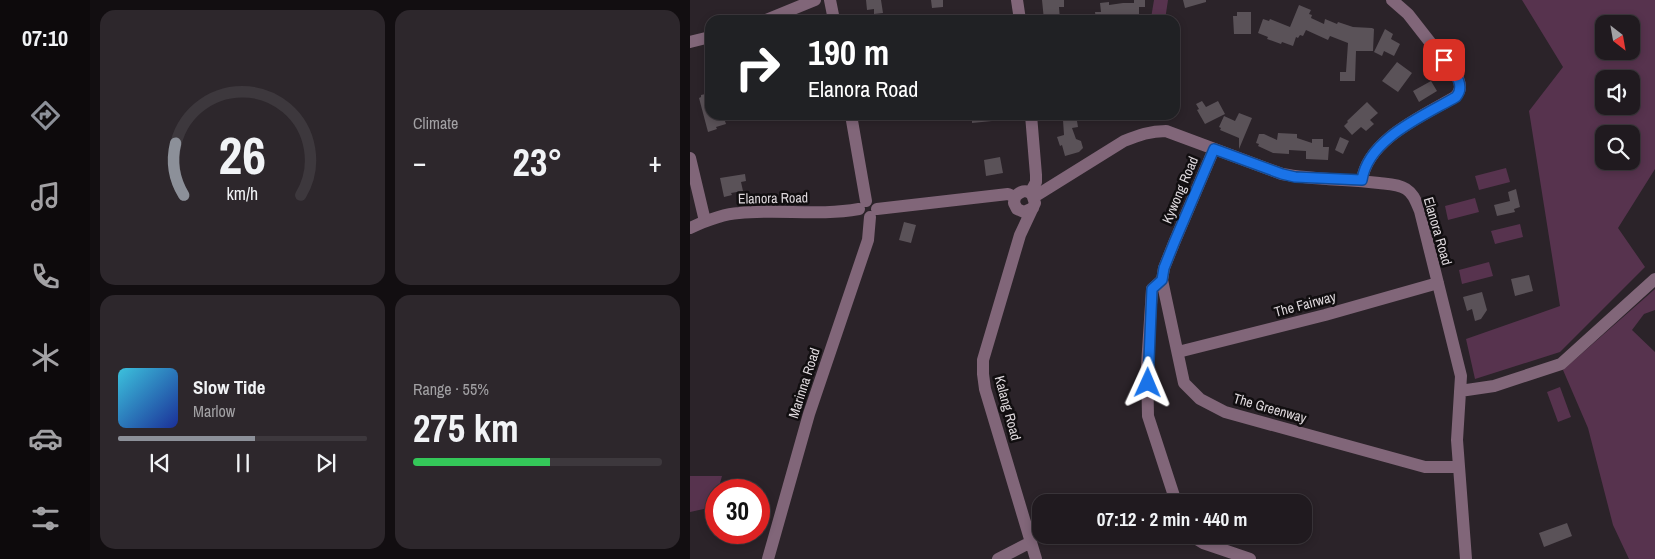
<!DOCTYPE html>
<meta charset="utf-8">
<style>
body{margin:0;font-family:"Archivo Narrow",sans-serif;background:#2d272c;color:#f1f3f6;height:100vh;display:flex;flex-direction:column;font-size:19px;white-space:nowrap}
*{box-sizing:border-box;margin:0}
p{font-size:16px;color:#a2a1a4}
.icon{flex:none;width:28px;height:28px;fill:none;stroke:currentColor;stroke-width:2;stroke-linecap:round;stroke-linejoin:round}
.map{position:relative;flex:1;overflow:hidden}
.panel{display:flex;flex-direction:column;gap:10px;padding:10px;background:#120e11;width:600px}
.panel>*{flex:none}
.hud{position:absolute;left:15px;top:15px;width:475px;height:105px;border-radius:15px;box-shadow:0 2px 8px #0003,0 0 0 1px #3d383d;background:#202124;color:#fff;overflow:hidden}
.needle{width:32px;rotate:149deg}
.controls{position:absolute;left:905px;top:15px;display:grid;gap:10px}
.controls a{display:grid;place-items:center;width:45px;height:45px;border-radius:10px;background:#201a1f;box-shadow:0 2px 8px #0003,0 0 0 1px #3d383d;font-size:25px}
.speed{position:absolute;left:15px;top:479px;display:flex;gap:10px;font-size:25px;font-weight:700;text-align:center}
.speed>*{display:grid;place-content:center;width:65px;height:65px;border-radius:50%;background:#201a1f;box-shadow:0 2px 8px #0003,0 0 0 1px #3d383d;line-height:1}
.speed .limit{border:8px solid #d22;background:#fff;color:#111}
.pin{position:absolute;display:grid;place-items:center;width:42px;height:42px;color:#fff;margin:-21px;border-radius:10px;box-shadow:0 2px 8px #0006}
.me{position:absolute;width:55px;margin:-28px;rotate:1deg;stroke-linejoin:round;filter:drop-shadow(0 0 4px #0008)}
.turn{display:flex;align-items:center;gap:18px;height:105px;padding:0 20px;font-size:22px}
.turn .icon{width:65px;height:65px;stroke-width:2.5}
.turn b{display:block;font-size:35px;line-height:42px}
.big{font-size:38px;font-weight:700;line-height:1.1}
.panel .widget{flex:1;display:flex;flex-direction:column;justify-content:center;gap:8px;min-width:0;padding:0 18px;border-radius:15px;background:#2d272c}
.panel .dial{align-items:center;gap:0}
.dial svg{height:130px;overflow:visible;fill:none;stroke:#3d383d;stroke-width:7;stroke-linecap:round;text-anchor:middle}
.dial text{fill:#f1f3f6;stroke:none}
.song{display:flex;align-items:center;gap:15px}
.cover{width:60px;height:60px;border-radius:8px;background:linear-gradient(135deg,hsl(190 70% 55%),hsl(230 70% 35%))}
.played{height:5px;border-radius:2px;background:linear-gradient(90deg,#8c9099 55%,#3d383d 55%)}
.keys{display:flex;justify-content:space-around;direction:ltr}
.heat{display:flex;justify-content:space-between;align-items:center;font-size:28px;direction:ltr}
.charge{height:8px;border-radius:4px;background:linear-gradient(90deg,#34c759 55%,#3d383d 0)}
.panel .tiles{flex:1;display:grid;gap:10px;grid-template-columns:repeat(2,1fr)}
.trip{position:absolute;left:342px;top:494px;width:280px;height:50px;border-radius:15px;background:#201a1f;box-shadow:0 2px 8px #0003,0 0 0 1px #3d383d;font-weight:700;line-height:50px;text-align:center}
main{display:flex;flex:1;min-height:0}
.tabs{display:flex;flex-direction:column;width:90px;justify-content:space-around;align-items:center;background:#0d0a0c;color:#a2a1a4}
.tabs .icon{width:35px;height:35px}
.tabs .active{color:#8c9099}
.tabs b{font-size:22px;color:#f1f3f6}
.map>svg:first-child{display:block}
</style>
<main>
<nav class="tabs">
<b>07:10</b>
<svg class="icon active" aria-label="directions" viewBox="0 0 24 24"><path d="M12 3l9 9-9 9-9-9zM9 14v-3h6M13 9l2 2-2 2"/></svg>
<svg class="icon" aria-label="music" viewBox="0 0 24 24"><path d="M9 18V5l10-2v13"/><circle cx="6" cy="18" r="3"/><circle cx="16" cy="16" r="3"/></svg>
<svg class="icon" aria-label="phone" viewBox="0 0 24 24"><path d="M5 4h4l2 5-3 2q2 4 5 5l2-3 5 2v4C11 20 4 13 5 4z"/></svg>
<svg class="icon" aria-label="climate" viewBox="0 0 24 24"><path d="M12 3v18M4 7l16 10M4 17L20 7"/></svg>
<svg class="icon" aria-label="car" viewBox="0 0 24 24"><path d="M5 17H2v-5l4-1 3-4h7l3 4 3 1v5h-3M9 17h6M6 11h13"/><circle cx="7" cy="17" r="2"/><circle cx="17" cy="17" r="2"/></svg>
<svg class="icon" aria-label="filters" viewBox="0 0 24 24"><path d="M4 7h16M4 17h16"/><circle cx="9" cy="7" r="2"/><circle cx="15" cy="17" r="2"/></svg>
</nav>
<section class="panel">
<div class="tiles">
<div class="widget dial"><svg viewBox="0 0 100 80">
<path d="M14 69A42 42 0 1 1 86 69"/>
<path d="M14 69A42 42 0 0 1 9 37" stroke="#8c9099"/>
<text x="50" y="56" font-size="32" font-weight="700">26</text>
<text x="50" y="72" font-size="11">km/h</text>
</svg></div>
<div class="widget"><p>Climate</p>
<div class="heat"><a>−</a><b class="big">23°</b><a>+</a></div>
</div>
<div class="widget">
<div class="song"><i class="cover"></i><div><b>Slow Tide</b><p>Marlow</p></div></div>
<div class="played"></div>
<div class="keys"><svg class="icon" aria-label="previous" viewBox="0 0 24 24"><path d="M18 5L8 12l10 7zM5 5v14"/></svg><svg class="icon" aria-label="pause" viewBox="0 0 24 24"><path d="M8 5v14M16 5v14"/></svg><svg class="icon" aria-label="next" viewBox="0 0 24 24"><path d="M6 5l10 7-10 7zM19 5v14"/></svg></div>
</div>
<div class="widget"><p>Range · 55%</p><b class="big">275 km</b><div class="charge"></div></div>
</div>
</section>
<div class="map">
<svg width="965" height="559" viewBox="0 0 965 559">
<rect width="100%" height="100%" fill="#2b2329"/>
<path fill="#57334e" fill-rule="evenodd" d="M464,0H478L475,20L461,18Z
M832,0H965V169L928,228L955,267L870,352L785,379L776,339L870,306L839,111L873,67ZM914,24H941V51H914ZM914,79H941V106H914ZM914,134H941V161H914Z
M816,168L820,182L789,190L785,176Z
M785,198L789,212L758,220L755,206Z
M830,224L833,237L805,244L801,231Z
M799,262L803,276L772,284L769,270Z
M965,289V310L954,314L942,330L965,352V559H939L923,525L898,428L873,370Z
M870,387L881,417L868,422L857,392Z
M0,476H32L28,490H26L23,507L0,512V514Z"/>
<path fill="#5a5258" d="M176,0H191L193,13L184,14V9L177,10Z
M241,0H253V7L242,8Z
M352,0H374V7H369L370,20H354Z
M444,0H455V7H449V19L406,20L405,12H411L410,3L419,2V5L433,3H444Z
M493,0H516V2L495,8Z
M609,5L621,10L619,14L622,15L621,18L634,24L635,19L647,24L648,22L663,27L682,28L684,29L683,51H666L665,81H650V72H656L658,43L640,36L638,40L616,30L613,36L610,35L608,38L606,37L603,46L592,42L591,44L577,39L578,37L568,33L573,19L579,21L580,19L600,27Z
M547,12H561V34H544L543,16H547Z
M695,29L703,34L701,39L710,44L704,56L694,51L692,56L684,52Z
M707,62L722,73L708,92L692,81Z
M741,81L747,91L729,102L723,91Z
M20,93V115H33L36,124L26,127L27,129L18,132L9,98L11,97V95Z
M512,101L516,107L528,101L535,114L515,124L507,110L509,109L506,104Z
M677,102L688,113L680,120L684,124L676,131L671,127L662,135L654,126L658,122L657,121Z
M549,113L562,118L549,149V138L530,130L531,128L529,127L534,116L545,121Z
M282,115H312V120L282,123Z
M374,115H386L388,127L382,128L386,139L391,141L393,148L389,152L375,156L372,145L370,146L367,137L374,135L373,120L374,119Z
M588,133L607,134V138L622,143V139H633V147H639L638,160L616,159V151L599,150V154L583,153L568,146L569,144L566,143L569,134H574L587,140Z
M650,137L659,141L653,154L645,150Z
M310,157L313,173L296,176L294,160Z
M55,174L56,181L51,182L53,191L41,193L42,195L34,197L30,178Z
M826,189L830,207L824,209L825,212L807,216L804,205L820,201L818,192Z
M214,222L226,225L221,243L209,240Z
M839,275L843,291L825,296L821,279Z
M792,292L797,310L791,319L785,321L782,309L777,311L773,297Z
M877,523L882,536L854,547L849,533Z"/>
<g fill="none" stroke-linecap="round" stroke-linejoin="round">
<path stroke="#816679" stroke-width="12" d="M140,0L144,20
M327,0L330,20
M76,20L125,0
M0,42L20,37
M161,115L176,201
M0,158L15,221
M672,180C678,139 733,116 765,97C771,91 771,86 768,78L718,14L702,0
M340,193L346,182V175L341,115
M344,197L434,141C449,135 460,131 476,131L592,174C624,180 657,179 689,183C698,184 708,184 716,189C724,194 726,202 730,211L771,376L767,440L776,559
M343,208L334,212L327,209L324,203L325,197C330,191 336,189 342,194L345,203L330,235L293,360V374L295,389L346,559
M187,209L318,194L325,197
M0,228C15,221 32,214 49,213C89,209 129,216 169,209
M472,280L494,383L510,399L535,412L735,467H768
M488,352L635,315L748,283
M770,391L804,386L871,364L965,279
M486,502L458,416L457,366L462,289L472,280L474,268L484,243L524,149
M500,535L513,543L560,559
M78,559L119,414L178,240L180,217
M308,559L341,542"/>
</g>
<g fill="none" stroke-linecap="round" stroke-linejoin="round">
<defs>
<path id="route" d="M458,383L462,289L472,280L474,268L484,243L524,149L592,174L605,177L672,180C678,139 733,116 766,97C777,84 762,71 754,60"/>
</defs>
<use href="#route" stroke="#114b97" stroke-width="12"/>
<use href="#route" stroke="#1a73e8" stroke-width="9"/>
</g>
<g text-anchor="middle" stroke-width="5" stroke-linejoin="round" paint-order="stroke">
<g font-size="14" fill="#ded8dc" stroke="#110e10">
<text transform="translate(490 190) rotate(-67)" y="5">Kywong Road</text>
<text transform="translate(83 198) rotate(-1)" y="5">Elanora Road</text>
<text transform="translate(748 231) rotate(74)" y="5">Elanora Road</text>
<text transform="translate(615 304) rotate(-15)" y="5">The Fairway</text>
<text transform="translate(114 383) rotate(-72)" y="5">Marinna Road</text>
<text transform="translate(318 408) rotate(75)" y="5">Kalang Road</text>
<text transform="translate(580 408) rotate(16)" y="5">The Greenway</text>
</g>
</g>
</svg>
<div class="controls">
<a><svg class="needle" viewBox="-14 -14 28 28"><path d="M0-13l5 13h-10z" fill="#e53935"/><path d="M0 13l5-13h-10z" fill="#a2a1a4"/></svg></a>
<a><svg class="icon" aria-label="sound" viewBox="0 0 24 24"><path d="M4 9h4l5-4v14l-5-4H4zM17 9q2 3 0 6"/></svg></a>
<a><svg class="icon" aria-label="search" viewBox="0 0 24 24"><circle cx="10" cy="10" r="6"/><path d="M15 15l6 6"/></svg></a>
</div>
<div class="speed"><div class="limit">30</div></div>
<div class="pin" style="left:754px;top:60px;background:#d93025"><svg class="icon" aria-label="arrive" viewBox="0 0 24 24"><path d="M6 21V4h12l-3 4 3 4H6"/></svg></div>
<svg class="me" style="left:458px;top:383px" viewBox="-20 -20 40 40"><path d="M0-17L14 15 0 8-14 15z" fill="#1a73e8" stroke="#fff" stroke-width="4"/></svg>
<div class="trip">07:12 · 2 min · 440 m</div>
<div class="hud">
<div class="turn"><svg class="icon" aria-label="right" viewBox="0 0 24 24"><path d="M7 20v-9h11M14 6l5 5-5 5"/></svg><div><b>190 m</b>Elanora Road</div></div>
</div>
</div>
</main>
